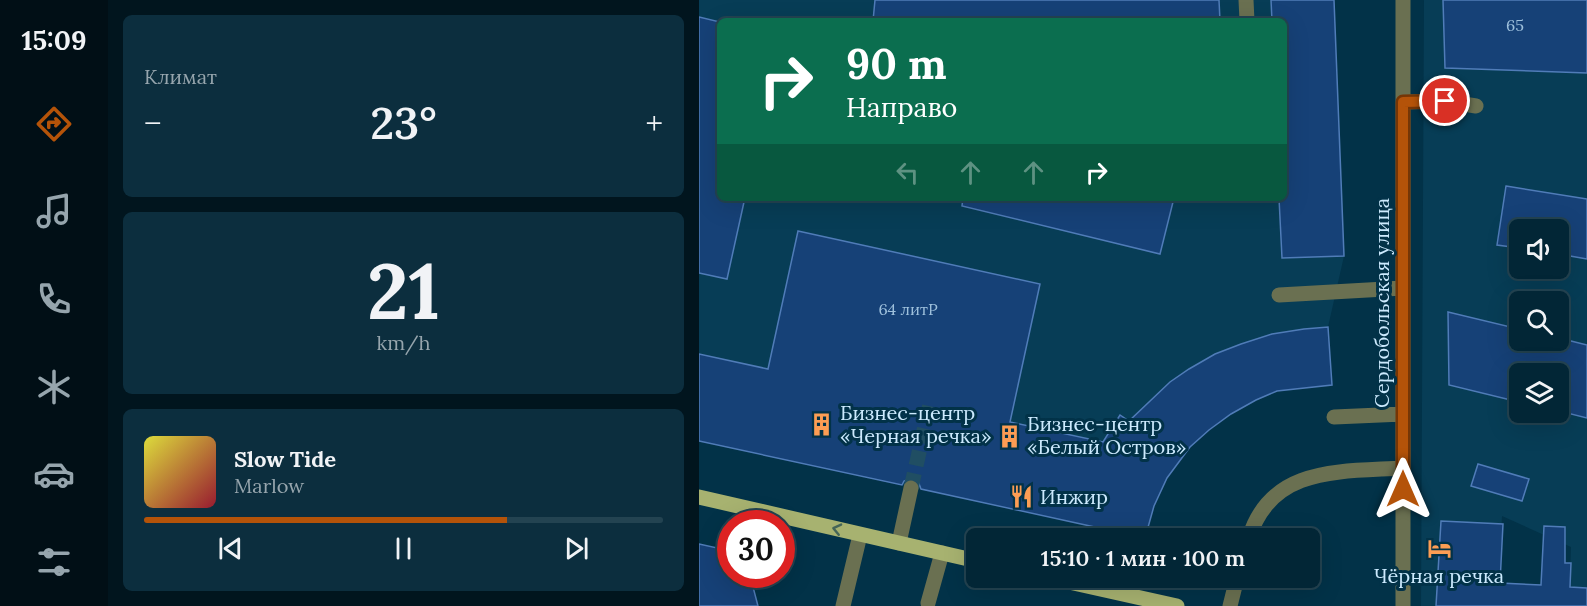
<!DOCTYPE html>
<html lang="ru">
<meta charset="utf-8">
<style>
body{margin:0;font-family:Lora,serif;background:#0c2e3e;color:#f1f3f6;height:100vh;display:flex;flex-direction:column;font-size:22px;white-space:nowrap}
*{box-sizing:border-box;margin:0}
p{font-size:20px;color:#96a5ad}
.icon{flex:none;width:33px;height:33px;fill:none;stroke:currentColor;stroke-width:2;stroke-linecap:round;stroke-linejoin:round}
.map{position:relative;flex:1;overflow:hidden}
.details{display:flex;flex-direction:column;gap:15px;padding:15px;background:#01151e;width:591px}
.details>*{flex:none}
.top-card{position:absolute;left:18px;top:18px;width:570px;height:183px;border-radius:9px;box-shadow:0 6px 24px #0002,0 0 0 2px #234351;background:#0b6e4f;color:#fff;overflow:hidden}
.buttons{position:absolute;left:810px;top:219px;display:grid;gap:12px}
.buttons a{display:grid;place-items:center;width:60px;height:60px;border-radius:9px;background:#022636;box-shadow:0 6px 24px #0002,0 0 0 2px #234351;font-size:30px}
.speed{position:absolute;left:18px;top:510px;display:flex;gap:12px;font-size:30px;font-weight:700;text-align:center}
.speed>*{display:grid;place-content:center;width:78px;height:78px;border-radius:50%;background:#022636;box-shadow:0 6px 24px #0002,0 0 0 2px #234351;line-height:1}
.speed .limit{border:9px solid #d22;background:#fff;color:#111}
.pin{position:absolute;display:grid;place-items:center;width:51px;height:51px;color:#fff;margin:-26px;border:3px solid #fff;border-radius:50%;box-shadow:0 2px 6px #0007}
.me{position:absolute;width:66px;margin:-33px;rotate:0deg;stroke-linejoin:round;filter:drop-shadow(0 0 4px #0008)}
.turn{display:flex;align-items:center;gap:21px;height:126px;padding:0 30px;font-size:27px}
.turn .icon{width:78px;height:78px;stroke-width:2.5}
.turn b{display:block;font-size:42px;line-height:51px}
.lanes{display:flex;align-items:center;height:57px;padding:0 30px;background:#0003;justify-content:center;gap:30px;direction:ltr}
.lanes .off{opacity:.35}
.big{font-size:45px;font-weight:600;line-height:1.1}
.details .widget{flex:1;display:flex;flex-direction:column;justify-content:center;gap:9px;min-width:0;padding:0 21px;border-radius:9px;background:#0c2e3e}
.details .dial{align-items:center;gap:0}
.dial b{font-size:78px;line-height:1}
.song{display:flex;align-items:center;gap:18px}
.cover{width:72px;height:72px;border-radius:9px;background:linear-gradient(135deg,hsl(60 70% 55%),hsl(350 70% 35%))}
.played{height:6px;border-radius:3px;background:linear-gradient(90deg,#b45309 70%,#234351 70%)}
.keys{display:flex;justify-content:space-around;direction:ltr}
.heat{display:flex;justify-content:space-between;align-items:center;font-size:33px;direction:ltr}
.trip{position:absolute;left:267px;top:528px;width:354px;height:60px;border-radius:9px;background:#022636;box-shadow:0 6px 24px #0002,0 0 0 2px #234351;font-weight:600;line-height:60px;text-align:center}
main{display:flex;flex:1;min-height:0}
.tabs{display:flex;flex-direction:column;width:108px;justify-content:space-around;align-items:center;background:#010f16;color:#96a5ad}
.tabs .icon{width:42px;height:42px}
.tabs .active{color:#b45309}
.tabs b{font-size:27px;color:#f1f3f6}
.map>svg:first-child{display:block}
</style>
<main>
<nav class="tabs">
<b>15:09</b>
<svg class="icon active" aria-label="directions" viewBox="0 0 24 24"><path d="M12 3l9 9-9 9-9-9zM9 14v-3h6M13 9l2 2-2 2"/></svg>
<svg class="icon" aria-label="music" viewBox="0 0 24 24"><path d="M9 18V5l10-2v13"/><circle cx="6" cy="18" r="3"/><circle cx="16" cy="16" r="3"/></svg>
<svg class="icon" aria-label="phone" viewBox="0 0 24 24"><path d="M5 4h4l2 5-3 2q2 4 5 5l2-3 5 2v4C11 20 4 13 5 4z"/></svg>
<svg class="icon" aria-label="climate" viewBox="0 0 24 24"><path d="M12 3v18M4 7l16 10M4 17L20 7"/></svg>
<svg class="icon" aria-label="car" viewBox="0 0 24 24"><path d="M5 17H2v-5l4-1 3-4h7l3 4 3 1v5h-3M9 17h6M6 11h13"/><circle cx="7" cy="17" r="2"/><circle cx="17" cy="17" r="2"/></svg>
<svg class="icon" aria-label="filters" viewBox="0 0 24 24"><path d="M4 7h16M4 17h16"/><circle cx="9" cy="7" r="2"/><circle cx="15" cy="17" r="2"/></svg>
</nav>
<section class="details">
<div class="widget"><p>Климат</p>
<div class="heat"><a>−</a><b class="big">23°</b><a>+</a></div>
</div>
<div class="widget dial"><b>21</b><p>km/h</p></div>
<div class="widget">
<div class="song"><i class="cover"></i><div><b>Slow Tide</b><p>Marlow</p></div></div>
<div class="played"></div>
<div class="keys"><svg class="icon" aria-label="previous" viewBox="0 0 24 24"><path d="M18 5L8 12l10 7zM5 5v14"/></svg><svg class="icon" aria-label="pause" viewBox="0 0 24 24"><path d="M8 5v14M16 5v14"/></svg><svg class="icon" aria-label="next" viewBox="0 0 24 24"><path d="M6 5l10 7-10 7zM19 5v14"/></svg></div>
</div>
</section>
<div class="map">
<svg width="888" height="606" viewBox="0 0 888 606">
<rect width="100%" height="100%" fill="#023248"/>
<path fill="#073d56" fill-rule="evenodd" d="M0,0H635L645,256L629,327L633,385L578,391L557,400L532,414L510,430L491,447L468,477L455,506L446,538L0,441ZM21,21H585V198H21Z
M725,0H888V606H870L872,547L803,516L799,606H722ZM820,230H860V268H820ZM820,302H860V340H820ZM820,374H860V412H820Z"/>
<path fill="#164177" stroke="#507cb8" stroke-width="1.5" d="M176,0H520L521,21H174Z
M572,0H635L645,256L583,258L580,198H585V21H573Z
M744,0H888V73L746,68Z
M0,17L21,22V198L45,202L28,279L0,273Z
M807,186L888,199V259L860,254V230H820V248L798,245Z
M264,198H475L461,254L263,206Z
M99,231L341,284L311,422L404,442L421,415L430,421L471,382L490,369L516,354L542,344L573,334L605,329L629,327L633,385L578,391L557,400L532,414L510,430L491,447L468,478L455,506L446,538L222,489L219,481L213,478L205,481L203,485L0,441V354L69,369Z
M749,312L820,329V340H860V338L888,345V418L860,411V374H820V402L750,385Z
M779,464L830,479L823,501L772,486Z
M742,521L804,524L801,583L842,585L845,526L866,527V563H872L871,587L888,588V606H737Z
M0,544L32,551V574H45L44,580L53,583L59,606H0Z"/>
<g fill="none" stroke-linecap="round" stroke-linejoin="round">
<path stroke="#204e63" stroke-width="15" stroke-dasharray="15 8" stroke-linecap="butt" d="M212,488L231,404"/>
<path stroke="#6a7051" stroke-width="15" d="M547,0L548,21
M704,0V606
M704,102L746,101L777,106
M580,295L704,288
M635,417L704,414
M550,538C572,466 641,472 704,468
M200,543L212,488
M229,603L243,553
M144,606L161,535
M531,606L538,578"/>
<path stroke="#a7b270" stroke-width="15" d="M0,497L278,561
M352,578L478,606"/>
</g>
<defs><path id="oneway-chevron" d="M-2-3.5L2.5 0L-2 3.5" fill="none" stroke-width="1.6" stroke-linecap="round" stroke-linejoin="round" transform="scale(1.5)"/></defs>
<use stroke="#446558" href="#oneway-chevron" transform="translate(138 529) rotate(-167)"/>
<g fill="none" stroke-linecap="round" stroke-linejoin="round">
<defs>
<path id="route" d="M704,489V102L746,101"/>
</defs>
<use href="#route" stroke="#753606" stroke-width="15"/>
<use href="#route" stroke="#b45309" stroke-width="10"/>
</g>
<defs>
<symbol id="building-bare" viewBox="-9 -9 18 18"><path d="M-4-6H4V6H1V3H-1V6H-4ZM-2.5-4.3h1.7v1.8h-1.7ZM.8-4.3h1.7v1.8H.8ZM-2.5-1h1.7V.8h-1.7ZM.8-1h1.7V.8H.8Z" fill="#fc9d54" stroke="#023248" stroke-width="2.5" paint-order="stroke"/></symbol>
<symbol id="restaurant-bare" viewBox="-9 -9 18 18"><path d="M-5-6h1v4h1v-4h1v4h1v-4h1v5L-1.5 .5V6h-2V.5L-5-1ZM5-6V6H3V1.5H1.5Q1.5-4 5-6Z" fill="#fc9d54" stroke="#023248" stroke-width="2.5" paint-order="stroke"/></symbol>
<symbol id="hotel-bare" viewBox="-9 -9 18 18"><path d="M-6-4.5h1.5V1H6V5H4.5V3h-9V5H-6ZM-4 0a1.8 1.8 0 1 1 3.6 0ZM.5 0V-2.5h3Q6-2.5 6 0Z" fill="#fc9d54" stroke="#023248" stroke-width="2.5" paint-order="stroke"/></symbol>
</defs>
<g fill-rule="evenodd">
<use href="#building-bare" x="106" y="408" width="33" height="33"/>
<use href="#building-bare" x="294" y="420" width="33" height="33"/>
<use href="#restaurant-bare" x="306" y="480" width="33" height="33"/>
<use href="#hotel-bare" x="724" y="532" width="33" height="33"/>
</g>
<g text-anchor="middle" stroke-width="6" stroke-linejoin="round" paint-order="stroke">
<g font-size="16" fill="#9ec0dc">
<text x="816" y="31">65</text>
<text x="209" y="315">64 литР</text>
</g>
<g font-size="20" fill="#cceafe" stroke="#023248">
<text transform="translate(683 303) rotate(-90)" y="7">Сердобольская улица</text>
</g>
<g font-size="20" fill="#cceafe" stroke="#023248" text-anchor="start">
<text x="141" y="420">Бизнес-центр<tspan x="141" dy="23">«Черная речка»</tspan></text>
<text x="328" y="431">Бизнес-центр<tspan x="328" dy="23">«Белый Остров»</tspan></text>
<text x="341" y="504">Инжир</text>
<text x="740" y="583" text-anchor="middle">Чёрная речка</text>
</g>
</g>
</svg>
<div class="buttons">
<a><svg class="icon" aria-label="sound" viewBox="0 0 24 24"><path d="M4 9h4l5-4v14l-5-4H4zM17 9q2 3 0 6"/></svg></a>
<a><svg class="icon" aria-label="search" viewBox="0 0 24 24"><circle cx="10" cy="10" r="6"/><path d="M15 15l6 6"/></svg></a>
<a><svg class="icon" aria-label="layers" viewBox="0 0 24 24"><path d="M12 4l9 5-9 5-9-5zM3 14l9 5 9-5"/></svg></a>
</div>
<div class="speed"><div class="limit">30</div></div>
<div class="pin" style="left:746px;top:101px;background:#d93025"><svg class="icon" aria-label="arrive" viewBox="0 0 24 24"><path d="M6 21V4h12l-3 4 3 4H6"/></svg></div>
<svg class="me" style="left:704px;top:489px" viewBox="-20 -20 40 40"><path d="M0-17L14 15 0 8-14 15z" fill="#b45309" stroke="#fff" stroke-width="4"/></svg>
<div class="trip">15:10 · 1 мин · 100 m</div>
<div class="top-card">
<div class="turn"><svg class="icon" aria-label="right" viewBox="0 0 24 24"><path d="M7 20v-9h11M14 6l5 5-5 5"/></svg><div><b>90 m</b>Направо</div></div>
<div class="lanes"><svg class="icon off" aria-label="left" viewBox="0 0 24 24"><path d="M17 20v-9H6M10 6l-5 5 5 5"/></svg><svg class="icon off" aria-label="ahead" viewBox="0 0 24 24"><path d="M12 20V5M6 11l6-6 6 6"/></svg><svg class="icon off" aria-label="ahead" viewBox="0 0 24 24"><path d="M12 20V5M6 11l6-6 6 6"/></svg><svg class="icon" aria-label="right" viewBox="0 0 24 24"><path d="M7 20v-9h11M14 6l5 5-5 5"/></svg></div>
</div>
</div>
</main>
